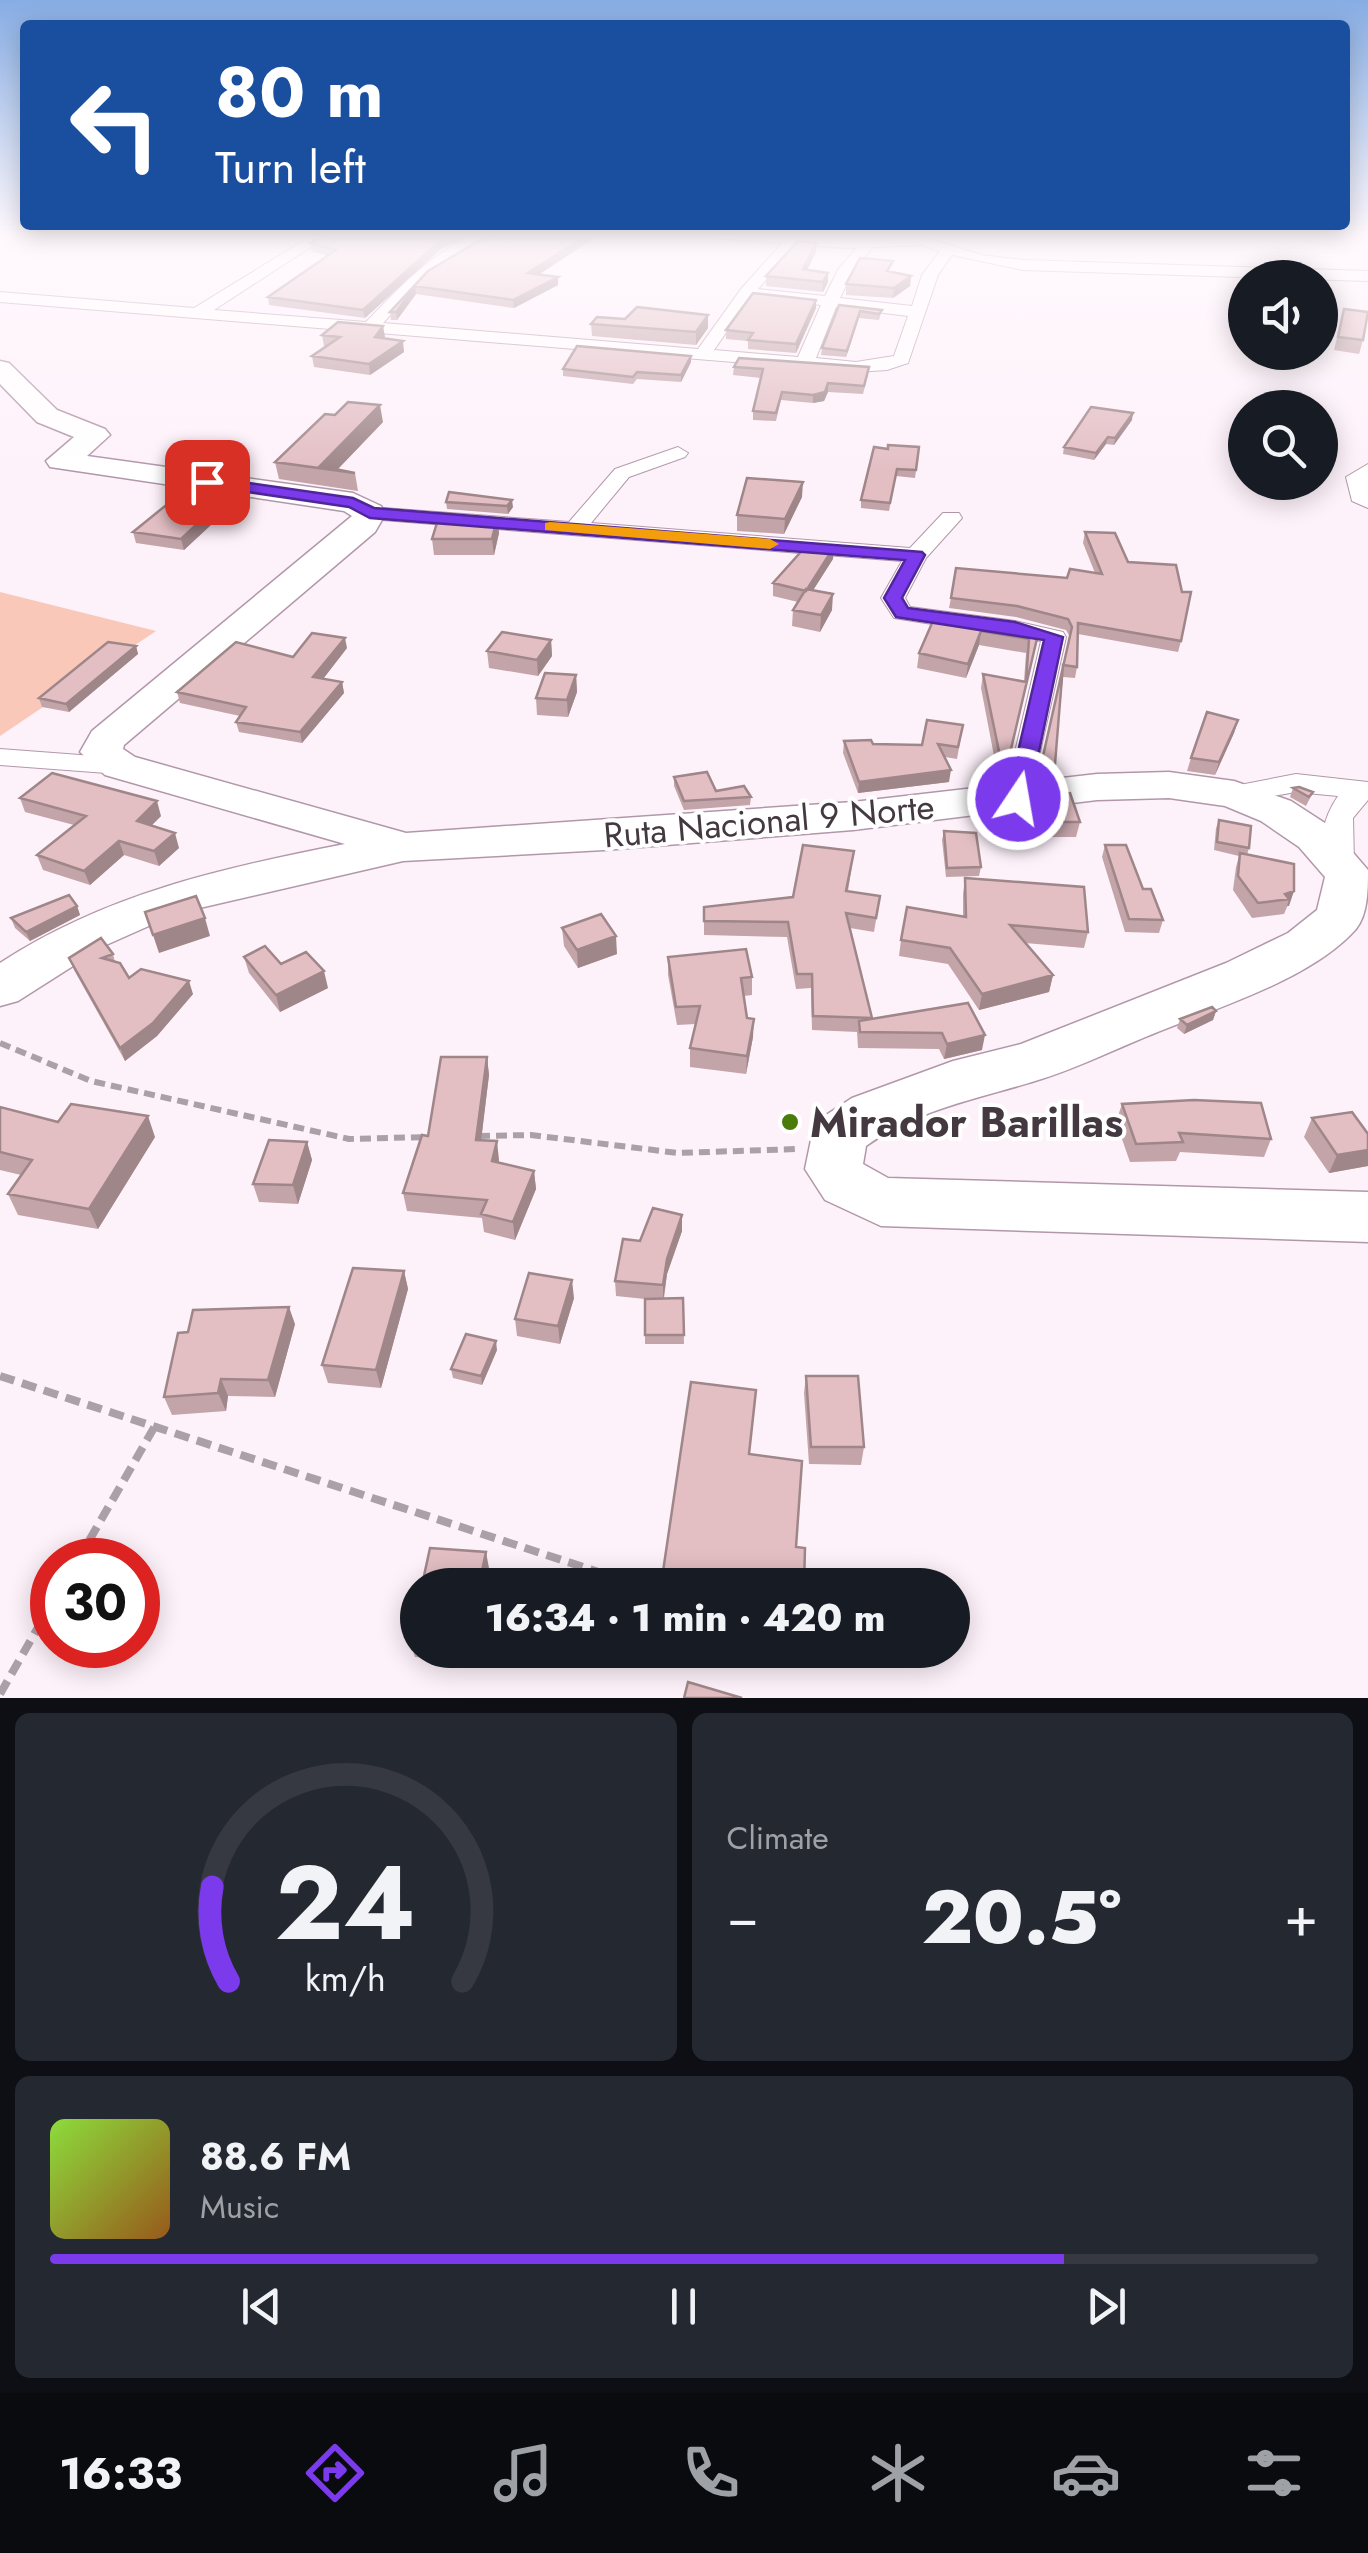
<!DOCTYPE html>
<meta charset="utf-8">
<style>
body{margin:0;font-family:Jost,sans-serif;background:#242831;color:#f1f3f6;height:100vh;display:flex;flex-direction:column;font-size:38px;white-space:nowrap}
*{box-sizing:border-box;margin:0}
p{font-size:32px;color:#9ea1a6}
.icon{flex:none;width:55px;height:55px;fill:none;stroke:currentColor;stroke-width:2;stroke-linecap:round;stroke-linejoin:round}
.map{position:relative;height:1698px;overflow:hidden}
.sheet{display:flex;flex-direction:column;gap:15px;padding:15px;background:#0d0f14;flex:1}
.sheet>*{flex:none}
.hud{position:absolute;left:20px;top:20px;width:1330px;height:210px;border-radius:10px;box-shadow:0 5px 25px #0003;background:#1a4fa0;color:#fff;overflow:hidden}
.controls{position:absolute;left:1228px;top:260px;display:grid;gap:20px}
.controls a{display:grid;place-items:center;width:110px;height:110px;border-radius:50%;background:#171b24;box-shadow:0 5px 25px #0003;font-size:50px}
.speed{position:absolute;left:30px;top:1538px;display:flex;gap:20px;font-size:50px;font-weight:700;text-align:center}
.speed>*{display:grid;place-content:center;width:130px;height:130px;border-radius:50%;background:#171b24;box-shadow:0 5px 25px #0003;line-height:1}
.speed .limit{border:15px solid #d22;background:#fff;color:#111}
.pin{position:absolute;display:grid;place-items:center;width:85px;height:85px;color:#fff;margin:-42px;border-radius:20px;box-shadow:0 5px 15px #0006}
.me{position:absolute;width:110px;margin:-55px;rotate:12deg;stroke-linejoin:round;filter:drop-shadow(0 0 8px #0008)}
.turn{display:flex;align-items:center;gap:35px;height:210px;padding:0 30px;font-size:45px}
.turn .icon{width:130px;height:130px;stroke-width:2.5}
.turn b{display:block;font-size:70px;line-height:85px}
.big{font-size:75px;font-weight:800;line-height:1.1}
.sheet .card{flex:1;display:flex;flex-direction:column;justify-content:center;gap:15px;min-width:0;padding:0 35px;border-radius:15px;background:#242831}
.sheet .dial{align-items:center;gap:0}
.dial svg{height:260px;overflow:visible;fill:none;stroke:#363941;stroke-width:7;stroke-linecap:round;text-anchor:middle}
.dial text{fill:#f1f3f6;stroke:none}
.song{display:flex;align-items:center;gap:30px}
.cover{width:120px;height:120px;border-radius:15px;background:linear-gradient(135deg,hsl(90 70% 55%),hsl(30 70% 35%))}
.played{height:10px;border-radius:5px;background:linear-gradient(90deg,#7c3aed 80%,#363941 80%)}
.keys{display:flex;justify-content:space-around;direction:ltr}
.heat{display:flex;justify-content:space-between;align-items:center;font-size:55px;direction:ltr}
.sheet .tiles{flex:1;display:grid;gap:15px;grid-template-columns:1fr 1fr}
.card:last-child{grid-column:span 2}
.trip{position:absolute;left:400px;top:1568px;width:570px;height:100px;border-radius:50px;background:#171b24;box-shadow:0 5px 25px #0003;font-weight:800;line-height:100px;text-align:center}
.tabs{display:flex;height:160px;justify-content:space-around;align-items:center;background:#090b0e;color:#9ea1a6}
.tabs .icon{width:70px;height:70px}
.tabs .selected{color:#7c3aed}
.tabs b{font-size:45px;color:#f1f3f6}
.map>svg:first-child{display:block}
</style>
<div class="map">
<svg width="1368" height="1698" viewBox="0 0 1368 1698">
<rect width="100%" height="100%" fill="#fef2fa"/>
<path fill="#f9c8b8" d="M0,592L156,631L0,736Z"/>
<g fill="none" stroke-linecap="round" stroke-linejoin="round">
<defs>
<path id="street" d="M316,233H332L214,310L366,322C397,290 450,231 497,233L427,276L383,323L698,349L741,289L782,243L699,237L692,233H806L804,236L865,239L870,233H879L881,238L923,237L982,255L1023,260L1368,271V281L1023,270L952,255L938,275L908,363L887,370L856,372L0,302V292L194,308ZM797,245L848,248H857L839,268L825,296L758,289ZM922,245L940,251L922,275L912,306L840,298L854,269L873,247ZM751,297L821,305L798,357L714,350ZM836,307L908,316L894,356L856,362L816,358Z
M678,447L688,453L685,457L629,477L591,523L910,548L943,513H959L962,518L926,558L905,598L910,607L1015,621L1063,632L1066,637L1028,805H1008L1004,799L1041,641L894,618L881,598L902,561L370,519L359,513L370,507L569,522L615,469Z
M1368,464V508L1352,501L1346,477Z
M0,749L120,758L134,766L120,774L0,765Z
M1296,774L1368,782V800L1353,818L1354,863L1350,870H1328C1315,847 1324,816 1338,796L1296,792L1234,803L1224,800L1220,794L1224,788Z"/>
<path id="secondary" d="M0,361L9,363L57,410L105,429L110,435L87,456L353,493L381,506L386,513L375,532L124,745L123,749L135,757L406,833L853,802L1097,774L1169,772L1234,781L1291,801L1331,827L1368,870C1368,889 1368,914 1356,929C1312,979 1216,1008 1155,1033C1115,1049 1076,1069 1035,1081C977,1099 916,1110 866,1146L863,1164L888,1178L1368,1192V1242L881,1226L825,1200L805,1169L812,1135L820,1119L852,1098L953,1061L1021,1044L1226,963L1288,933L1317,910L1325,877L1299,847L1261,821L1225,806L1169,798L1097,800L853,830L604,850L403,861L178,913L106,945L18,1001L0,1006V963C106,894 222,868 345,844L105,775L80,752L92,731L352,516L344,511L50,467L46,461L74,437L37,422L0,384Z"/>
</defs>
<use href="#street" stroke="#b297aa" stroke-width="2"/>
<use href="#secondary" stroke="#b297aa" stroke-width="3"/>
<path stroke="#aca0a8" stroke-width="6" stroke-dasharray="11 6" stroke-linecap="butt" d="M0,1043L91,1081L349,1139L428,1137
M479,1136L531,1135L678,1153L797,1149"/>
<path stroke="#aca0a8" stroke-width="8" stroke-dasharray="15 8" stroke-linecap="butt" d="M0,1376L626,1581
M78,1560L155,1426
M0,1694L52,1603"/>
<use href="#street" fill="#fff" fill-rule="evenodd"/>
<use href="#secondary" fill="#fff" fill-rule="evenodd"/>
</g>
<path fill="#c3a4a9" d="M331,233H475L441,249L365,318L269,305L268,297L329,256L311,251L310,243Z
M492,233H594L590,235V241L539,274L558,285L514,308L416,294L397,320H391L390,312L428,271Z
M816,243V252L807,270L828,273V282L823,292L766,286V276Z
M911,276L910,286L893,298L846,295V284Z
M816,300V308L796,353L748,349V341L726,339V330Z
M839,305L882,310L879,320L859,318L846,357L821,355L822,348Z
M1344,309L1363,340L1359,354L1334,350Z
M708,315V328L696,345L592,336L591,324L625,319Z
M383,326L384,338L404,352L370,375L314,367L312,356L326,346H324L322,335Z
M691,356V362L681,382L637,379L633,384L563,376V369Z
M734,367L868,375L863,394L828,392L824,401L813,403L781,400L776,421L753,420V411L761,378L733,375Z
M1132,420L1114,445L1106,444L1094,460L1063,454L1064,447Z
M383,422L337,470L355,473L358,491L279,479L275,462Z
M919,447L915,478L896,476L889,511L861,508V500L888,449Z
M449,492L513,507L508,514L447,509L446,502Z
M802,497L784,534L737,531V515Z
M210,512L213,523L184,550L136,543L133,532Z
M497,518L499,533L494,555H434L432,539Z
M1085,532L1128,562L1181,641L1178,652L1078,634L1077,667L1075,678L1063,677L1055,764L1053,775L1038,777L1070,637L1066,630L1016,617L949,608L951,598L1095,573L1083,543Z
M833,559L813,590L832,610L820,632L792,626L793,610L798,602L773,596V583Z
M936,614L1039,630L1004,781L999,782L981,688L983,674L1024,681L1026,653L979,645L966,678L917,668L919,653Z
M551,640L552,656L538,676L489,668L487,651Z
M136,646L138,654L69,712L42,707L39,698Z
M347,648L323,679L342,682L344,693L302,743L239,732L236,722L240,716L180,703L177,692Z
M576,675L577,692L568,717L537,715L536,698Z
M1238,720L1234,733L1215,775L1187,771L1191,758Z
M963,725L957,759L945,757L949,782L858,793L843,753L844,741L873,744L922,745Z
M674,777L716,791L751,797L750,805L684,810L674,786Z
M1293,788L1313,792L1306,806L1290,797Z
M1070,793L1080,822L1076,837H1019L1013,816L1005,815L1008,800Z
M20,798L161,816L151,826L179,848L159,866L124,855L90,885L43,870L37,855L74,825L25,812Z
M1219,820L1249,848L1247,855L1294,891L1284,914L1252,918L1233,890L1236,867L1239,856L1214,850L1216,828Z
M944,831L981,867L979,876L946,877L942,840Z
M1105,845L1143,889L1163,920L1159,933L1125,932L1102,857Z
M852,865L848,891L880,896L874,932L850,928L872,1019L968,1003L982,1050L944,1059L939,1049L858,1048L857,1032L812,1030L811,988L796,989L787,937L704,935V907L793,897Z
M965,878L1088,932L1084,948L1025,943L1053,975L1049,992L979,1010L948,964L899,956L901,940L963,916V894Z
M77,906L80,915L30,941L15,928L11,918Z
M562,928L617,954L578,968L564,946Z
M113,954L115,962L129,978L193,994L157,1036L125,1061L74,970L69,958Z
M244,957L281,964L328,988L280,1012L249,973Z
M668,957L752,977V995L744,996L747,1018L753,1037L746,1074L690,1067V1048L696,1024L677,1025L668,975Z
M1216,1011L1213,1020L1184,1034L1177,1028L1180,1019Z
M487,1057L489,1075L481,1140L499,1160L498,1163L534,1171L536,1189L515,1240L484,1232L482,1218L407,1211L403,1193L428,1136Z
M1122,1104L1271,1139L1264,1157L1180,1152L1176,1161L1130,1162L1116,1122Z
M0,1107L58,1122L155,1137L98,1229L18,1215L8,1194L21,1175L0,1170Z
M1312,1118L1368,1134V1166L1329,1173L1304,1137Z
M307,1142L312,1160L298,1204L259,1202L253,1184Z
M682,1231L667,1274L664,1299L683,1298L684,1344H645V1299L616,1296L615,1281L640,1241Z
M404,1271L408,1289L381,1388L328,1383L322,1365Z
M574,1298L560,1344L517,1336L515,1319Z
M295,1324L275,1397L228,1396L226,1411L172,1415L164,1397Z
M497,1350L482,1385L453,1378L451,1369Z
M806,1376L864,1447L861,1465L809,1464L804,1393Z
M418,1608V1650H474L472,1661L415,1657L410,1642Z
M691,1650H729L728,1655Z"/>
<path fill="#9f8689" d="M459,233H475L441,249L365,318L363,310L440,241Z
M582,233H594L590,235V241L529,281L528,273Z
M816,243V252L803,279V269Z
M828,273V282L823,292V282Z
M911,276L910,286L893,298L894,288Z
M558,277V285L514,308L513,300Z
M415,286L416,294L397,320L396,312Z
M816,300V308L796,353V344Z
M860,311L859,318L846,357L847,351Z
M708,315V328L696,345V332Z
M383,326L385,337L377,348L375,337Z
M403,341L404,352L370,375L369,364Z
M691,356V362L681,382V375Z
M828,383V392L824,401L813,403V395Z
M380,405L383,422L336,471L320,466Z
M1133,413L1132,420L1114,445L1115,438Z
M1108,437L1106,444L1094,460L1096,453Z
M803,482L802,497L784,534L785,519Z
M512,500L513,507L508,514L507,506Z
M210,512L213,523L184,550L181,539Z
M497,518L499,533L494,555L492,539Z
M834,547L833,559L805,603L806,591Z
M833,594L832,610L820,632L821,615Z
M981,631L979,645L966,678L968,664Z
M345,638L347,648L316,688L313,677Z
M551,640L552,656L538,676L537,660Z
M136,646L138,654L69,712L66,704Z
M576,675L577,692L568,717L567,700Z
M342,682L344,693L302,743L300,732Z
M1238,720L1234,733L1215,775L1219,762Z
M951,770L949,782L858,793L859,782Z
M157,801L161,816L141,836L137,821Z
M175,833L179,848L159,866L154,851Z
M119,841L124,855L90,885L84,871Z
M1294,891L1289,906H1287L1289,899L1285,894Z
M77,906L80,915L30,941L26,932Z
M205,918L210,936L159,953L153,935Z
M616,936L617,954L578,968L577,950Z
M324,971L328,988L280,1012L276,995Z
M1053,975L1049,992L979,1010L982,994Z
M189,981L193,994L157,1036L125,1061L120,1048Z
M1216,1011L1213,1020L1184,1034L1187,1025Z
M754,1019L753,1037L746,1074L747,1056Z
M985,1035L982,1050L944,1059L947,1044Z
M487,1057L489,1075L479,1158L476,1140Z
M148,1116L155,1137L98,1229L89,1209Z
M497,1141L499,1160L494,1180L492,1161Z
M307,1142L312,1160L298,1204L293,1185Z
M1368,1150V1166L1329,1173L1337,1155Z
M534,1171L536,1189L515,1240L513,1222Z
M682,1215V1231L667,1274L663,1301V1285L667,1259Z
M404,1271L408,1289L381,1388L376,1370Z
M572,1280L574,1298L560,1344L558,1326Z
M289,1307L295,1324L275,1397L268,1380Z
M496,1341L497,1350L482,1385L481,1376Z
M221,1379L228,1396L226,1411L218,1393Z
M486,1552L489,1568L486,1585H479Z"/>
<path fill="#e3bfc4" stroke="#9f8689" stroke-width="2.5" d="M331,233H459L440,241L363,310L268,297L336,250L310,243Z
M492,233H590L528,273L558,277L513,300L415,286L396,312H390L428,271Z
M798,241L816,243L803,269L828,273L823,282L766,276Z
M860,258L893,261L887,271L911,276L894,288L846,284Z
M753,293L816,300L796,344L748,340L753,333L726,330Z
M839,305L882,310L879,314L860,311L847,351L822,348Z
M637,307L708,315L696,332L591,324L597,317L625,319Z
M1344,309L1368,312L1363,340L1338,337Z
M338,322L383,326L375,337L403,341L369,364L312,356L340,337L322,335Z
M577,346L691,356L681,375L637,372L633,377L563,369Z
M739,358L869,367L864,386L828,383L825,392L813,395L782,392L776,413L753,411L763,369L734,367Z
M348,402L380,405L320,466L355,473L275,462L325,414L335,415Z
M1091,407L1133,413L1115,438L1108,437L1096,453L1064,447Z
M888,445L919,447L916,470L897,469L890,503L861,500L874,447L888,449Z
M747,478L803,482L785,519L737,515Z
M449,492L512,500L507,506L446,502Z
M165,506L210,512L181,539L133,532Z
M440,513L497,518L492,539H432Z
M1085,532L1115,533L1128,562L1176,565L1182,592H1191L1181,641L1078,623L1077,667L1063,665L1055,764L1041,765L1072,627L1068,619L1017,606L951,598L956,568L1067,578L1070,569L1102,574Z
M807,545L834,547L806,591L773,583Z
M806,589L833,594L821,615L793,610Z
M936,614L1039,630L1007,766H1002L983,674L1026,682L1029,639L981,631L968,664L919,653Z
M502,632L551,640L537,660L487,651Z
M312,633L345,638L313,677L342,682L300,732L236,722L246,707L177,692L236,642L293,657Z
M108,642L136,646L66,704L39,698Z
M545,673L576,675L567,700L536,698Z
M1207,712L1238,720L1219,762L1191,758Z
M927,720L963,725L958,747L938,744L951,770L859,782L844,741L871,740L873,744L922,745Z
M707,772L716,791L744,786L751,797L684,801L674,777Z
M52,773L157,801L137,821L175,833L154,851L119,841L84,871L37,855L86,816L20,798Z
M1299,787L1313,792L1309,797L1293,788Z
M1070,793L1080,822H1022L1016,800H1008Z
M1219,820L1251,826L1249,848L1217,842Z
M944,831L976,833L981,867L947,868Z
M803,845L854,851L846,891L880,896L876,918L846,913L872,1018L813,1016L812,974H797L788,922L704,921V907L793,897Z
M1105,845H1126L1143,889H1151L1163,920L1129,919Z
M1240,853L1294,864V891L1285,894L1289,899L1258,903L1238,876Z
M965,878L1084,887L1088,932L1010,925L1053,975L982,994L950,948L901,940L907,907L966,917Z
M69,895L77,906L26,932L11,918Z
M196,896L205,918L153,935L145,912Z
M601,914L616,936L577,950L562,928Z
M101,938L113,954L102,958L120,963L129,978L141,969L189,981L153,1023L120,1048L69,958Z
M265,946L281,964L306,952L324,971L276,995L244,957Z
M746,949L752,977L741,978L747,1018L754,1019L747,1056L690,1048L700,1006L676,1007L668,957Z
M968,1003L985,1035L947,1044L942,1033L860,1032L859,1021Z
M1212,1007L1216,1011L1187,1025L1180,1019Z
M441,1057H487L476,1140L497,1141L492,1161L534,1171L513,1222L481,1214L487,1200L403,1193L422,1135L428,1136Z
M1194,1100L1261,1103L1271,1139L1179,1133L1183,1142L1136,1144L1122,1104Z
M71,1104L148,1116L89,1209L8,1194L32,1160L0,1152V1107L58,1122Z
M1352,1112L1368,1134V1150L1337,1155L1312,1118Z
M269,1140L307,1142L293,1185L253,1184Z
M653,1208L682,1215L667,1259L663,1285L615,1281L623,1239L640,1241Z
M353,1268L404,1271L376,1370L322,1365Z
M529,1273L572,1280L558,1326L515,1319Z
M683,1298L684,1335H645V1299Z
M289,1307L268,1380L221,1379L218,1393L164,1397L178,1333L188,1332L193,1310Z
M466,1334L496,1341L481,1376L451,1369Z
M806,1376H858L864,1447H811Z
M691,1382L756,1390L749,1454L802,1461L796,1547L805,1548L804,1585H661Z
M430,1548L486,1552L479,1585H422Z
M418,1608V1642H410Z
M688,1682L742,1698H684Z"/>
<linearGradient id="sky" x2="0" y2="1"><stop stop-color="#87ade4"/><stop offset="0.5" stop-color="#fff9fd"/><stop offset="1" stop-color="#fff9fd" stop-opacity="0"/></linearGradient>
<rect width="1368" height="470" fill="url(#sky)"/>
<path fill="#7c3aed" stroke="#51269a" stroke-width="2.5" d="M207,477L353,498L374,508L922,552L925,555L902,598L908,608L1015,622L1063,637L1029,799L1018,806L1007,799L1044,640L896,617L884,598L905,560L370,518L349,507L201,485L199,482Z"/>
<path fill="#f59e0b" d="M550,522L770,539L779,544L770,549L545,530V523Z"/>
<circle fill="#4a7c09" stroke="#fff" stroke-width="4" cx="790" cy="1122" r="10"/>
<g text-anchor="middle" stroke-width="8" stroke-linejoin="round" paint-order="stroke">
<g font-size="35" fill="#443940" stroke="#fff">
<text transform="translate(769 821) rotate(-5)" y="12">Ruta Nacional 9 Norte</text>
</g>
<g font-size="42" font-weight="bold" fill="#443940" stroke="#fff" text-anchor="start">
<text x="810" y="1137">Mirador Barillas</text>
</g>
</g>
</svg>
<div class="controls">
<a><svg class="icon" aria-label="sound" viewBox="0 0 24 24"><path d="M4 9h4l5-4v14l-5-4H4zM17 9q2 3 0 6"/></svg></a>
<a><svg class="icon" aria-label="search" viewBox="0 0 24 24"><circle cx="10" cy="10" r="6"/><path d="M15 15l6 6"/></svg></a>
</div>
<div class="speed"><div class="limit">30</div></div>
<div class="pin" style="left:207px;top:482px;background:#d93025"><svg class="icon" aria-label="arrive" viewBox="0 0 24 24"><path d="M6 21V4h12l-3 4 3 4H6"/></svg></div>
<svg class="me" style="left:1018px;top:799px" viewBox="-20 -20 40 40"><circle r="17" fill="#7c3aed" stroke="#fff" stroke-width="3"/><path d="M0-11L8 9 0 5-8 9z" fill="#fff"/></svg>
<div class="trip">16:34 · 1 min · 420 m</div>
<div class="hud">
<div class="turn"><svg class="icon" aria-label="left" viewBox="0 0 24 24"><path d="M17 20v-9H6M10 6l-5 5 5 5"/></svg><div><b>80 m</b>Turn left</div></div>
</div>
</div>
<section class="sheet">
<div class="tiles">
<div class="card dial"><svg viewBox="0 0 100 80">
<path d="M14 69A42 42 0 1 1 86 69"/>
<path d="M14 69A42 42 0 0 1 9 40" stroke="#7c3aed"/>
<text x="50" y="56" font-size="32" font-weight="700">24</text>
<text x="50" y="72" font-size="11">km/h</text>
</svg></div>
<div class="card"><p>Climate</p>
<div class="heat"><a>−</a><b class="big">20.5°</b><a>+</a></div>
</div>
<div class="card">
<div class="song"><i class="cover"></i><div><b>88.6 FM</b><p>Music</p></div></div>
<div class="played"></div>
<div class="keys"><svg class="icon" aria-label="previous" viewBox="0 0 24 24"><path d="M18 5L8 12l10 7zM5 5v14"/></svg><svg class="icon" aria-label="pause" viewBox="0 0 24 24"><path d="M8 5v14M16 5v14"/></svg><svg class="icon" aria-label="next" viewBox="0 0 24 24"><path d="M6 5l10 7-10 7zM19 5v14"/></svg></div>
</div>
</div>
</section>
<nav class="tabs">
<b>16:33</b>
<svg class="icon selected" aria-label="directions" viewBox="0 0 24 24"><path d="M12 3l9 9-9 9-9-9zM9 14v-3h6M13 9l2 2-2 2"/></svg>
<svg class="icon" aria-label="music" viewBox="0 0 24 24"><path d="M9 18V5l10-2v13"/><circle cx="6" cy="18" r="3"/><circle cx="16" cy="16" r="3"/></svg>
<svg class="icon" aria-label="phone" viewBox="0 0 24 24"><path d="M5 4h4l2 5-3 2q2 4 5 5l2-3 5 2v4C11 20 4 13 5 4z"/></svg>
<svg class="icon" aria-label="climate" viewBox="0 0 24 24"><path d="M12 3v18M4 7l16 10M4 17L20 7"/></svg>
<svg class="icon" aria-label="car" viewBox="0 0 24 24"><path d="M5 17H2v-5l4-1 3-4h7l3 4 3 1v5h-3M9 17h6M6 11h13"/><circle cx="7" cy="17" r="2"/><circle cx="17" cy="17" r="2"/></svg>
<svg class="icon" aria-label="filters" viewBox="0 0 24 24"><path d="M4 7h16M4 17h16"/><circle cx="9" cy="7" r="2"/><circle cx="15" cy="17" r="2"/></svg>
</nav>
